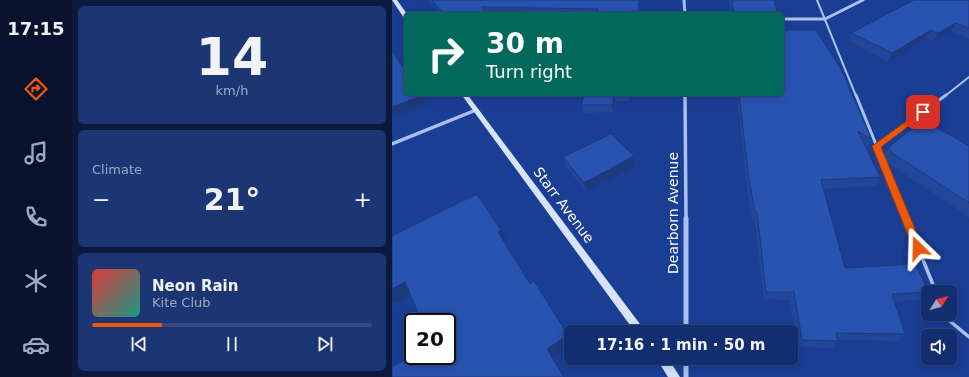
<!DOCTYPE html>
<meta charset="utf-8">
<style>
body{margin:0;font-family:"DejaVu Sans",sans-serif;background:#1c3673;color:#f1f3f6;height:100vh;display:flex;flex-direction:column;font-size:15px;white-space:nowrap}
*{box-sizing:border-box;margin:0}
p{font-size:13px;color:#9da8c2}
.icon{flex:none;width:22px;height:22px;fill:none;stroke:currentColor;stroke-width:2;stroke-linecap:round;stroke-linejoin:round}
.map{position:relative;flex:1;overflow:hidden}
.sheet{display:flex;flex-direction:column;gap:6px;padding:6px;background:#0a193c;width:320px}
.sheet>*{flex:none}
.top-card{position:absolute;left:12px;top:12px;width:380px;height:84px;border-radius:6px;box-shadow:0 2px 10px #0003,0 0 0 1px #324a81;background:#00695c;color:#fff;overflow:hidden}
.needle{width:26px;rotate:53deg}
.tools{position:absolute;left:529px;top:285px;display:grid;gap:8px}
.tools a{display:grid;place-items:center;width:36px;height:36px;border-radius:6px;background:#132e6e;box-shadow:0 2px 10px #0003,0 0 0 1px #324a81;font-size:20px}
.speed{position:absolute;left:12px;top:313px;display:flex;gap:8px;font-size:20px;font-weight:700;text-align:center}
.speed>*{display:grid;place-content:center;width:52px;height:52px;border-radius:50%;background:#132e6e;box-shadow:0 2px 10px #0003,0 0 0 1px #324a81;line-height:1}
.speed .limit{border:2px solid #111;border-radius:6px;background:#fff;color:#111}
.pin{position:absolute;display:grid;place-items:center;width:34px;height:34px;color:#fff;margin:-17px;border-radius:8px;box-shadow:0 2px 6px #0006}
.me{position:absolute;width:44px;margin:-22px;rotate:338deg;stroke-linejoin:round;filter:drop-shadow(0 0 3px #0008)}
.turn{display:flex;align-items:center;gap:14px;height:84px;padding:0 16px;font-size:18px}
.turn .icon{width:52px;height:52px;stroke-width:2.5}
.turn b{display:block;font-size:28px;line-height:34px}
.big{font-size:30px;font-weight:700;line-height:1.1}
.sheet .tile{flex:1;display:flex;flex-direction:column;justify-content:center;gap:6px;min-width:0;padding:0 14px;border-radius:6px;background:#1c3673}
.sheet .dial{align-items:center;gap:0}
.dial b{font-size:52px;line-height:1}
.song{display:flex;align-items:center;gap:12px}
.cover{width:48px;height:48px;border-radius:6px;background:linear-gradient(135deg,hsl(0 70% 55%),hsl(170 70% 35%))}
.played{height:4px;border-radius:2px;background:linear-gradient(90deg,#ea580c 25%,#324a81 25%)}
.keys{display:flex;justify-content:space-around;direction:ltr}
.heat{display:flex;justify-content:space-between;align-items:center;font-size:22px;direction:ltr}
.trip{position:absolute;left:172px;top:325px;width:234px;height:40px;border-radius:6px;background:#132e6e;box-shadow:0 2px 10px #0003,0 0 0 1px #324a81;font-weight:700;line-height:40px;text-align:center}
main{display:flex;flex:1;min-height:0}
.tab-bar{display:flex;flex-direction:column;width:72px;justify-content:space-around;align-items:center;background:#08122c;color:#9da8c2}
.tab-bar .icon{width:28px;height:28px}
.tab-bar .active{color:#ea580c}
.tab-bar b{font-size:18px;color:#f1f3f6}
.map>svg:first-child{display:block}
</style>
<main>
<nav class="tab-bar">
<b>17:15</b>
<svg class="icon active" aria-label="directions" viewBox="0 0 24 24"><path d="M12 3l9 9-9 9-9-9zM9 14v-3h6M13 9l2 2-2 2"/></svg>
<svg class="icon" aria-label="music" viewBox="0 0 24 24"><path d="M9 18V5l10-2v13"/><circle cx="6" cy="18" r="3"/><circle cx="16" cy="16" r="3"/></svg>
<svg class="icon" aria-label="phone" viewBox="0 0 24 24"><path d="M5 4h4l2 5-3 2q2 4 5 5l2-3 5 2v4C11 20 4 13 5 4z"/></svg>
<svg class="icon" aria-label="climate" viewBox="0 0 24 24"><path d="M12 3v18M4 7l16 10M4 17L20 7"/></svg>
<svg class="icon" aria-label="car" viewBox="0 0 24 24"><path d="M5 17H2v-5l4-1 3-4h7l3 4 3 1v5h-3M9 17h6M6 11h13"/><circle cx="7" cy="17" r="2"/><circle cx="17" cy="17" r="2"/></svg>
</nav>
<section class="sheet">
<div class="tile dial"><b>14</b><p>km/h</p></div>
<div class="tile"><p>Climate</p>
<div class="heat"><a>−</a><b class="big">21°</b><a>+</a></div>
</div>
<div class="tile">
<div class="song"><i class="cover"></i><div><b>Neon Rain</b><p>Kite Club</p></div></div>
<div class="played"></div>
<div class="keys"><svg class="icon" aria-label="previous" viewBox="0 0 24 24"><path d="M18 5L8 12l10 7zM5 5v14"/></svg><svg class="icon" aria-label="pause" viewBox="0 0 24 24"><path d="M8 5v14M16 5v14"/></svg><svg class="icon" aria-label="next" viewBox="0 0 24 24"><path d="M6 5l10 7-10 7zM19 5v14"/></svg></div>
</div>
</section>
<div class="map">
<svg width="577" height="377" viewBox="0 0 577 377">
<rect width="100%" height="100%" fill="#193e93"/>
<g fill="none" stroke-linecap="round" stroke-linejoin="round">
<path stroke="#a9c0f0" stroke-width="2" d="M425,0L464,96
M553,96L577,77"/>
<path stroke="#a9c0f0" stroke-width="3" d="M464,95L514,219
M485,147L554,95"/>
<path stroke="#a9c0f0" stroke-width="3.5" d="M514,218L544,292
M554,314L559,322L577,337"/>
<path stroke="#a9c0f0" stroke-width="3" d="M292,0L293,14
M390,19H433L471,0
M293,94V96"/>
<path stroke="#a9c0f0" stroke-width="3.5" d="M293,95L294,219
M0,144L84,110"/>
<path stroke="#a9c0f0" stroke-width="5" d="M294,218V332
M294,358V377"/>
<path fill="#d7e2fb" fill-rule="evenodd" d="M0,0H5L15,14L14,19L12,18Z
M69,94H75L254,332H243Z
M264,358H276L288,377H276Z"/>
</g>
<path fill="#224798" d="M37,0H248L247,14H49Z
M337,0H382L386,14H340Z
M577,0V39L559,31L541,41L535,38L496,62L457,41L459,33Z
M390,30L480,140L476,150L474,149L488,177L483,186L431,189L453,268L536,292L529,300L502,301L513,334L506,341L445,340L441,348L406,347L398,300L372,299L363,221H361L355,188L345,94H390Z
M192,94H238V101H223L221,112L192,113L190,105Z
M577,146V217L494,162L492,157L497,147Z
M171,157L243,166L195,192L174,167Z"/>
<path fill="#1c3a7c" d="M247,0H248L247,14H246Z
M564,23L559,31L541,41L546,33Z
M539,30L535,38L496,62L500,53Z
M222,94L223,101L221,112L220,105Z
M237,94H238V101Z
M30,96L35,105L0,119V107Z
M242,156L243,166L195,192L192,183Z
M109,230L115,241L112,243L106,232Z
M13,282L23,292L3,303L0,301V289Z
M176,335L179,340V345L161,357L172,377L155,349Z"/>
<path fill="#2853b1" stroke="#1c3a7c" d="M40,0H247L246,13H247V14H204L206,9L89,7L96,14H52Z
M340,0H382L386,14H342Z
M522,0H577V28L564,23L546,33L539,30L500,53L459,33Z
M390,30H424L450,71L480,140L466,131L488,177L429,180L453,268L523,264L537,292L500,294L513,334L444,333L446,341L410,340L402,292H374L365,212H363L357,179L347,94H390Z
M0,51L14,72V94H29L30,96L0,107Z
M192,94H222L220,105H190Z
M531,120L577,146V203L499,152L497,147Z
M219,134L242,156L192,183L171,157Z
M85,194L109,230L106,232L138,284L142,281L176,335L155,349L172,377H0V367L21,355V356H55V322H30L13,282L0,289V236Z"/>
<path fill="#ea580c" stroke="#983908" d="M531,109L535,112L534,113L489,147L531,248L530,251L526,253L522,251L521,248L480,146Z"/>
<g text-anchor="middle" stroke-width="4" stroke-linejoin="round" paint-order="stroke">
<g font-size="14" fill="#fff" stroke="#193e93">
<text transform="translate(172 205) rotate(53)" y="5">Starr Avenue</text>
<text transform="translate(281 213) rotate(-90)" y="5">Dearborn Avenue</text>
</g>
</g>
</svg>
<div class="tools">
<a><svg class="needle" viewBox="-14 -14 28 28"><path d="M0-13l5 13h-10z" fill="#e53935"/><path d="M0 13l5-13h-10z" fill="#9da8c2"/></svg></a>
<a><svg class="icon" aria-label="sound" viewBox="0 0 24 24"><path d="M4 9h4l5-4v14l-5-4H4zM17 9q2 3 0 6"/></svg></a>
</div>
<div class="speed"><div class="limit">20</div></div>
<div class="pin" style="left:531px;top:112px;background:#d93025"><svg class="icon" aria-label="arrive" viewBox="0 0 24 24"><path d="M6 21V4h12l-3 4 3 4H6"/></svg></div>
<svg class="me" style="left:526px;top:248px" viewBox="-20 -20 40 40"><path d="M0-17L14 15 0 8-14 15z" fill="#ea580c" stroke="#fff" stroke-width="4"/></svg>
<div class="trip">17:16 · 1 min · 50 m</div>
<div class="top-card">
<div class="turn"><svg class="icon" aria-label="right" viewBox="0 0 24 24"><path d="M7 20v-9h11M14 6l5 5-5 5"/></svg><div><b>30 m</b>Turn right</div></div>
</div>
</div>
</main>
